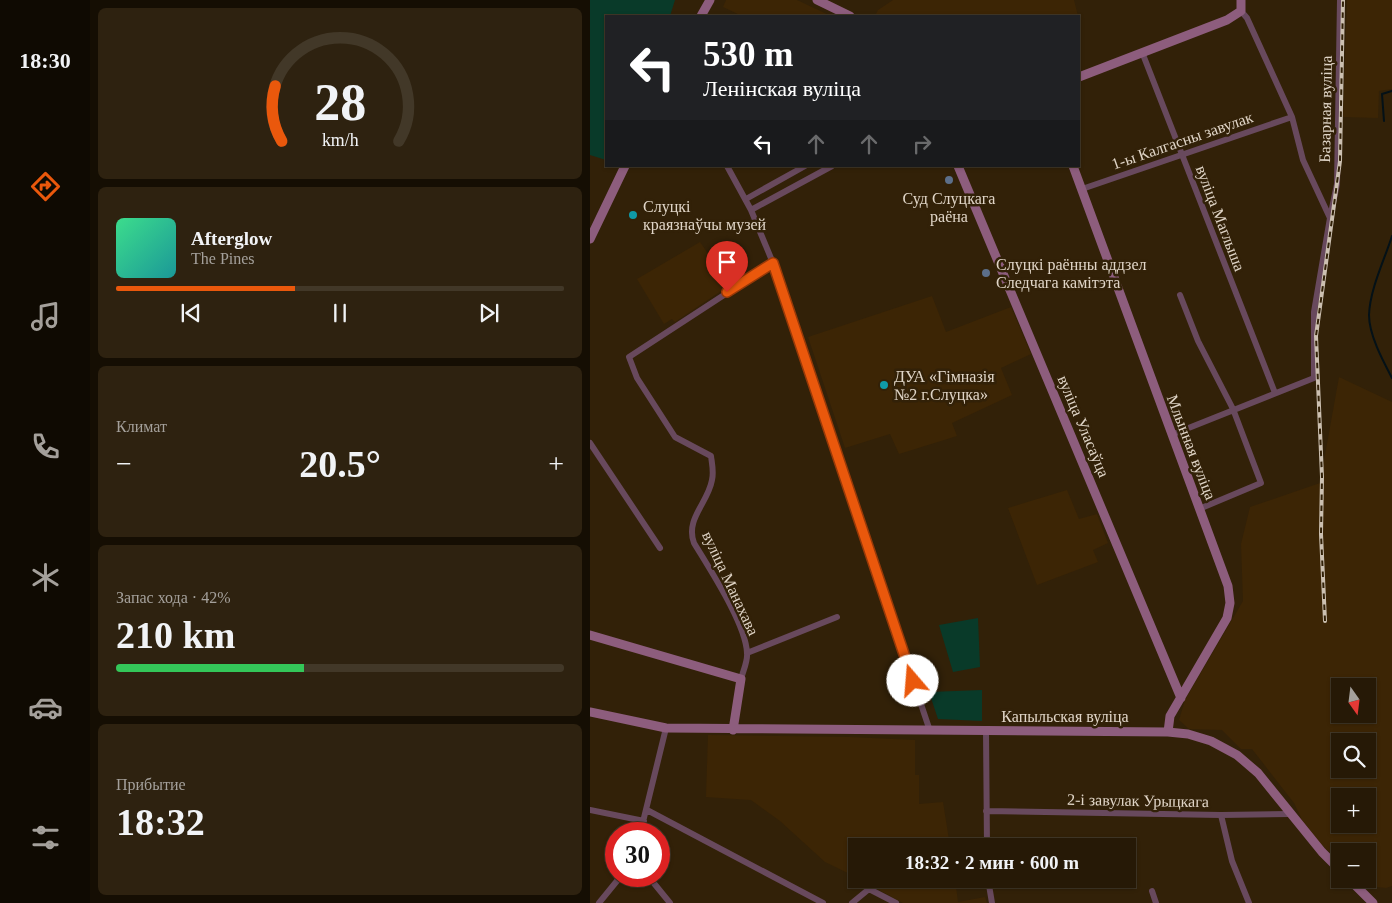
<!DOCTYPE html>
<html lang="ru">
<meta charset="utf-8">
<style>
body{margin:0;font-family:"Times New Roman",serif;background:#2e2210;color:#f1f3f6;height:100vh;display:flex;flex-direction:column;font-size:19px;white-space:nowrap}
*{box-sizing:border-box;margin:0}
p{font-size:16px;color:#a4a09b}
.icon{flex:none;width:28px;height:28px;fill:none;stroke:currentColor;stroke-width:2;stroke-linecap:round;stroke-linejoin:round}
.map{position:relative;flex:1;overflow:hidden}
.details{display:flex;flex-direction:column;gap:8px;padding:8px;background:#150e03;width:500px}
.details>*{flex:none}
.guide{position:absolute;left:15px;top:15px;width:475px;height:152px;border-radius:0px;box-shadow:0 1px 4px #0004,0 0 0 1px #423828;background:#202124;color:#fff;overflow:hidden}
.needle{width:32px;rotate:166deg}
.buttons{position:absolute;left:741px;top:678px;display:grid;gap:10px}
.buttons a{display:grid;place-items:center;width:45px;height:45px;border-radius:0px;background:#261906;box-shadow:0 1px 4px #0004,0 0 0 1px #423828;font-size:25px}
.speed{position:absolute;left:15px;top:822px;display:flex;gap:10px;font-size:25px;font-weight:700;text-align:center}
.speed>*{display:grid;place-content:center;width:65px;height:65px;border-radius:50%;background:#261906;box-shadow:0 1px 4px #0004,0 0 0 1px #423828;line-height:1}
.speed .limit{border:8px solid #d22;background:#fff;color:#111}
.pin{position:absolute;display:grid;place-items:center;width:42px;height:42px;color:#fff;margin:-51px -21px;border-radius:50% 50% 50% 0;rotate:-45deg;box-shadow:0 0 5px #0007}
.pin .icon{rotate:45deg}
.me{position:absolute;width:55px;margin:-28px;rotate:342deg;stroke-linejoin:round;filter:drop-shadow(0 0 4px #0008)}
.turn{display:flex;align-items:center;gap:18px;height:105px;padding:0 15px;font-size:22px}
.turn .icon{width:65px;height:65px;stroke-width:2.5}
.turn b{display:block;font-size:35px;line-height:42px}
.lanes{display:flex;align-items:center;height:48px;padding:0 15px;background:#0003;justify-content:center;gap:25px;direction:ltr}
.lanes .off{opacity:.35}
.big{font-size:38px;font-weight:700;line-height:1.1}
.details .widget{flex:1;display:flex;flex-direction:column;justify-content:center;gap:8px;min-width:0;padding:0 18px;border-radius:8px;background:#2e2210}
.details .dial{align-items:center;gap:0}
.dial svg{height:130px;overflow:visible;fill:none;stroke:#423828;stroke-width:7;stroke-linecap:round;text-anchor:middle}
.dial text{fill:#f1f3f6;stroke:none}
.song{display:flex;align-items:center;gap:15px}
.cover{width:60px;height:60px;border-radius:8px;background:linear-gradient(135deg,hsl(150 70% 55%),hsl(180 70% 35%))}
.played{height:5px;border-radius:2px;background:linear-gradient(90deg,#ea580c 40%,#423828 40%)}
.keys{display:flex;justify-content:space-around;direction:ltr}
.heat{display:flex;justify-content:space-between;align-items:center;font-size:28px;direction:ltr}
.charge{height:8px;border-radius:4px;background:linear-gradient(90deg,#34c759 42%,#423828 0)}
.trip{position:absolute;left:258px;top:838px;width:288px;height:50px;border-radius:0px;background:#261906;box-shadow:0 1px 4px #0004,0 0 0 1px #423828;font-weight:700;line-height:50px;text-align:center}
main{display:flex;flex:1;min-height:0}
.dock{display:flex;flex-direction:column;width:90px;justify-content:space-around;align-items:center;background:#0f0a02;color:#a4a09b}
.dock .icon{width:35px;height:35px}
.dock .selected{color:#ea580c}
.dock b{font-size:22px;color:#f1f3f6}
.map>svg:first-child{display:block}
</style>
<main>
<nav class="dock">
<b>18:30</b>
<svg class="icon selected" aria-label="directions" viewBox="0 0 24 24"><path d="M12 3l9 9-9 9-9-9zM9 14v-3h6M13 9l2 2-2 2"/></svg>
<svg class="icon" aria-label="music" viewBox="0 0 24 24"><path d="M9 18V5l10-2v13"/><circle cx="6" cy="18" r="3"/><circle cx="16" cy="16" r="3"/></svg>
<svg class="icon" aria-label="phone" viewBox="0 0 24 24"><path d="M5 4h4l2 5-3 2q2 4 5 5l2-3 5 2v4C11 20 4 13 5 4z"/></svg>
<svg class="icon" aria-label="climate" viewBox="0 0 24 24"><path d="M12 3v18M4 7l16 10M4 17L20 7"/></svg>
<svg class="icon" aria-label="car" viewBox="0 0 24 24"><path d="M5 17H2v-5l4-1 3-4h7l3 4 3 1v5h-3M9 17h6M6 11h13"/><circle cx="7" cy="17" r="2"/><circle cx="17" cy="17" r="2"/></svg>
<svg class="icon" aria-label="filters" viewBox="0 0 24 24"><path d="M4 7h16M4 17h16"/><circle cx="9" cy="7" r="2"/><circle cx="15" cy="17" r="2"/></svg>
</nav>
<section class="details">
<div class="widget dial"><svg viewBox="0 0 100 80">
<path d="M14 69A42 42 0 1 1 86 69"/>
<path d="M14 69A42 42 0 0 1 10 35" stroke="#ea580c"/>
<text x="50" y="56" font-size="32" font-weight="700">28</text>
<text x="50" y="72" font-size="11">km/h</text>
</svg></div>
<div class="widget">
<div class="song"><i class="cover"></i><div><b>Afterglow</b><p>The Pines</p></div></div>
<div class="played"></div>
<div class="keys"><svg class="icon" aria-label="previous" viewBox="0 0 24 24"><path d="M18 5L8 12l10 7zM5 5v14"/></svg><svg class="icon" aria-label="pause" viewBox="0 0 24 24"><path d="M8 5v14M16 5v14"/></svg><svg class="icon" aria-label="next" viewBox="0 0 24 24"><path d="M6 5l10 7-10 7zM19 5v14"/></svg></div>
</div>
<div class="widget"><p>Климат</p>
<div class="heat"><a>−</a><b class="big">20.5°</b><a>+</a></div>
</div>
<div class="widget"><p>Запас хода · 42%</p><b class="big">210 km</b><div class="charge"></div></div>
<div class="widget"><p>Прибытие</p><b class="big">18:32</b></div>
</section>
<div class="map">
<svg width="802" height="903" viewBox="0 0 802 903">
<rect width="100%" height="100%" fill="#322108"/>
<path fill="#3c2505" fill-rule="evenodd" d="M136,0H207L241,16H152L133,7Z
M303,0H484L488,16H285L288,10Z
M757,0H802V89L789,91L788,118L753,117Z
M110,242L140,285L85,322L82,319L74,324L47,279Z
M342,296L356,332L421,307L441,354L411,368L422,395L362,423L367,436L309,454L300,434L255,448L218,337Z
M749,377L802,402V886L796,888L779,886L770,879H778V851H750V862L730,843L712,820L704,803L662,749H651L632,730L599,729L589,720L595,700L653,601L651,544L660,507L730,483ZM778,686V714H750V686ZM778,741V769H750V741ZM778,796V824H750V796Z
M477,490L489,519L507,514L518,543L503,550L508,562L447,585L418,508Z
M118,735L260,737L325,740V775H329V804L353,802L360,846H266V877L235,862L190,821L161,800L116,797Z
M269,879H365L368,902L395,897L397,903H313Z"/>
<path fill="#093a29" d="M0,0H85L80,16H16V160L0,155Z
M388,618L390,667L363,672L349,625Z
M392,690V721L348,719L339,692Z"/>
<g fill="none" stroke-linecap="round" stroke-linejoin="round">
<path stroke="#041117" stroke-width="2" d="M794,121L792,94L802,91
M802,236C794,261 780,289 779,315C779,335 793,361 802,378"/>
<path stroke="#68495d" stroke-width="6" d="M552,52L685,393
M137,166L161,210L183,263L340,731
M492,189L702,117
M156,199L215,166
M161,210L242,166
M740,218L747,184L750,0
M590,295L608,341L643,409L671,483L609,509
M581,435L724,378V312L740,218L713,160L702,117L657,18L651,11
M0,443L70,548
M157,653L247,617
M151,679C153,671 158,661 157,653C156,624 119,568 104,543C95,519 118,503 122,480C124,472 122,464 121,456L85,437L47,378L39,357L183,263
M396,730L397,846
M0,810L54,821
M57,810L233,903
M396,811L631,815L700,814
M631,815L642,861L659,903
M50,834L76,728
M58,876L80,903
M398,879L402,903
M562,891L566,903
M9,903L31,876
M262,903L279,889L306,903"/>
<path stroke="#8d5d7d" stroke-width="9" d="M227,0L260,16
M111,16L120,0
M489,77L637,20L651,11V0
M368,166L591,698
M483,166L638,586L640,603L637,618L580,716L578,732
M0,239L35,166
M0,635L151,679L143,730
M0,712L76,728L578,732L598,734L621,741L647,755L668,773L732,852L750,870
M759,879L783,903"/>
<defs>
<path id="rail" d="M735,621L731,534L732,477L726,336L750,161L753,0"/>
</defs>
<use href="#rail" stroke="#ccc0b1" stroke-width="4"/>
<use href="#rail" stroke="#322108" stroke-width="2" stroke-dasharray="5.5" stroke-linecap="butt"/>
</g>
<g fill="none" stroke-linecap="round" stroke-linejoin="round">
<defs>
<path id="route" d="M137,292L183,263L323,681"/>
</defs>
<use href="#route" stroke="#983908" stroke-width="12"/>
<use href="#route" stroke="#ea580c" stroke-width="9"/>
</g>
<g fill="#5c6f8a" stroke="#322108" stroke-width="2">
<circle cx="359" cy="180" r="5"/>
<circle cx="396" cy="273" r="5"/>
</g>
<g fill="#0f9aa8" stroke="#322108" stroke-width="2">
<circle cx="43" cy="215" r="5"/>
<circle cx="294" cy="385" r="5"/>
</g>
<g text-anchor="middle" stroke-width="5" stroke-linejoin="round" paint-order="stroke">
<g font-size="16" fill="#e0d5c7" stroke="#322108">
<text transform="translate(735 109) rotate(-89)" y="6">Базарная вуліца</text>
<text transform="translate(592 140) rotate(-19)" y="6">1-ы Калгасны завулак</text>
<text transform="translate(631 218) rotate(69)" y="6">вуліца Маглыша</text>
<text transform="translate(494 426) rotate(67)" y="6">вуліца Уласаўца</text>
<text transform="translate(602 447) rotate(69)" y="6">Млынная вуліца</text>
<text transform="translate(141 583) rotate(65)" y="6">вуліца Манахава</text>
<text x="475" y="722">Капыльская вуліца</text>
<text transform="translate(548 800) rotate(1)" y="6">2-і завулак Урыцкага</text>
</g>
<g font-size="16" fill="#e0d5c7" stroke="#322108" text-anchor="start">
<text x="359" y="204" text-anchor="middle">Суд Слуцкага<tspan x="359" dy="18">раёна</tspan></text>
<text x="53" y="212">Слуцкі<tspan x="53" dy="18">краязнаўчы музей</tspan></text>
<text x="406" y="270">Слуцкі раённы аддзел<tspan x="406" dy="18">Следчага камітэта</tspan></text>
<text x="304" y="382">ДУА «Гімназія<tspan x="304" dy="18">№2 г.Слуцка»</tspan></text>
</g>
</g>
</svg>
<div class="buttons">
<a><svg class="needle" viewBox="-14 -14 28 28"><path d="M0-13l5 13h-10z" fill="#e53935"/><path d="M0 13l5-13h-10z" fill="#a4a09b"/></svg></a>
<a><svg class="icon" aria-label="search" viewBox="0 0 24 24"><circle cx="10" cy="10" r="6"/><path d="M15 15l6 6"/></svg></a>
<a>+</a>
<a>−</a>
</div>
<div class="speed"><div class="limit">30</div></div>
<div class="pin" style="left:137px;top:292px;background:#d93025"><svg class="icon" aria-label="arrive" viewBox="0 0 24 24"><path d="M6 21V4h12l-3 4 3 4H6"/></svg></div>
<svg class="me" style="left:323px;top:681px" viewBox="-20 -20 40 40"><circle r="19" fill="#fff"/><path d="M0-13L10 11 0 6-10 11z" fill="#ea580c"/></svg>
<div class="trip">18:32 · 2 мин · 600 m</div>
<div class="guide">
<div class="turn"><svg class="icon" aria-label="left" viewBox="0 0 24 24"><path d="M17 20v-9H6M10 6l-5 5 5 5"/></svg><div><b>530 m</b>Ленінская вуліца</div></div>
<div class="lanes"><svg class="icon" aria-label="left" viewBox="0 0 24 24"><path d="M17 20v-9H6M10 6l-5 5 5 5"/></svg><svg class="icon off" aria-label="ahead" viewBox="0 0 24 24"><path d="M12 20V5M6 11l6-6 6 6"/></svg><svg class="icon off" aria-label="ahead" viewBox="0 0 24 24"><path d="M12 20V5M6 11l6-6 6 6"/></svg><svg class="icon off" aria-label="right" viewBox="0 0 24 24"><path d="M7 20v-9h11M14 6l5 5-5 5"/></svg></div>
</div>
</div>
</main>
